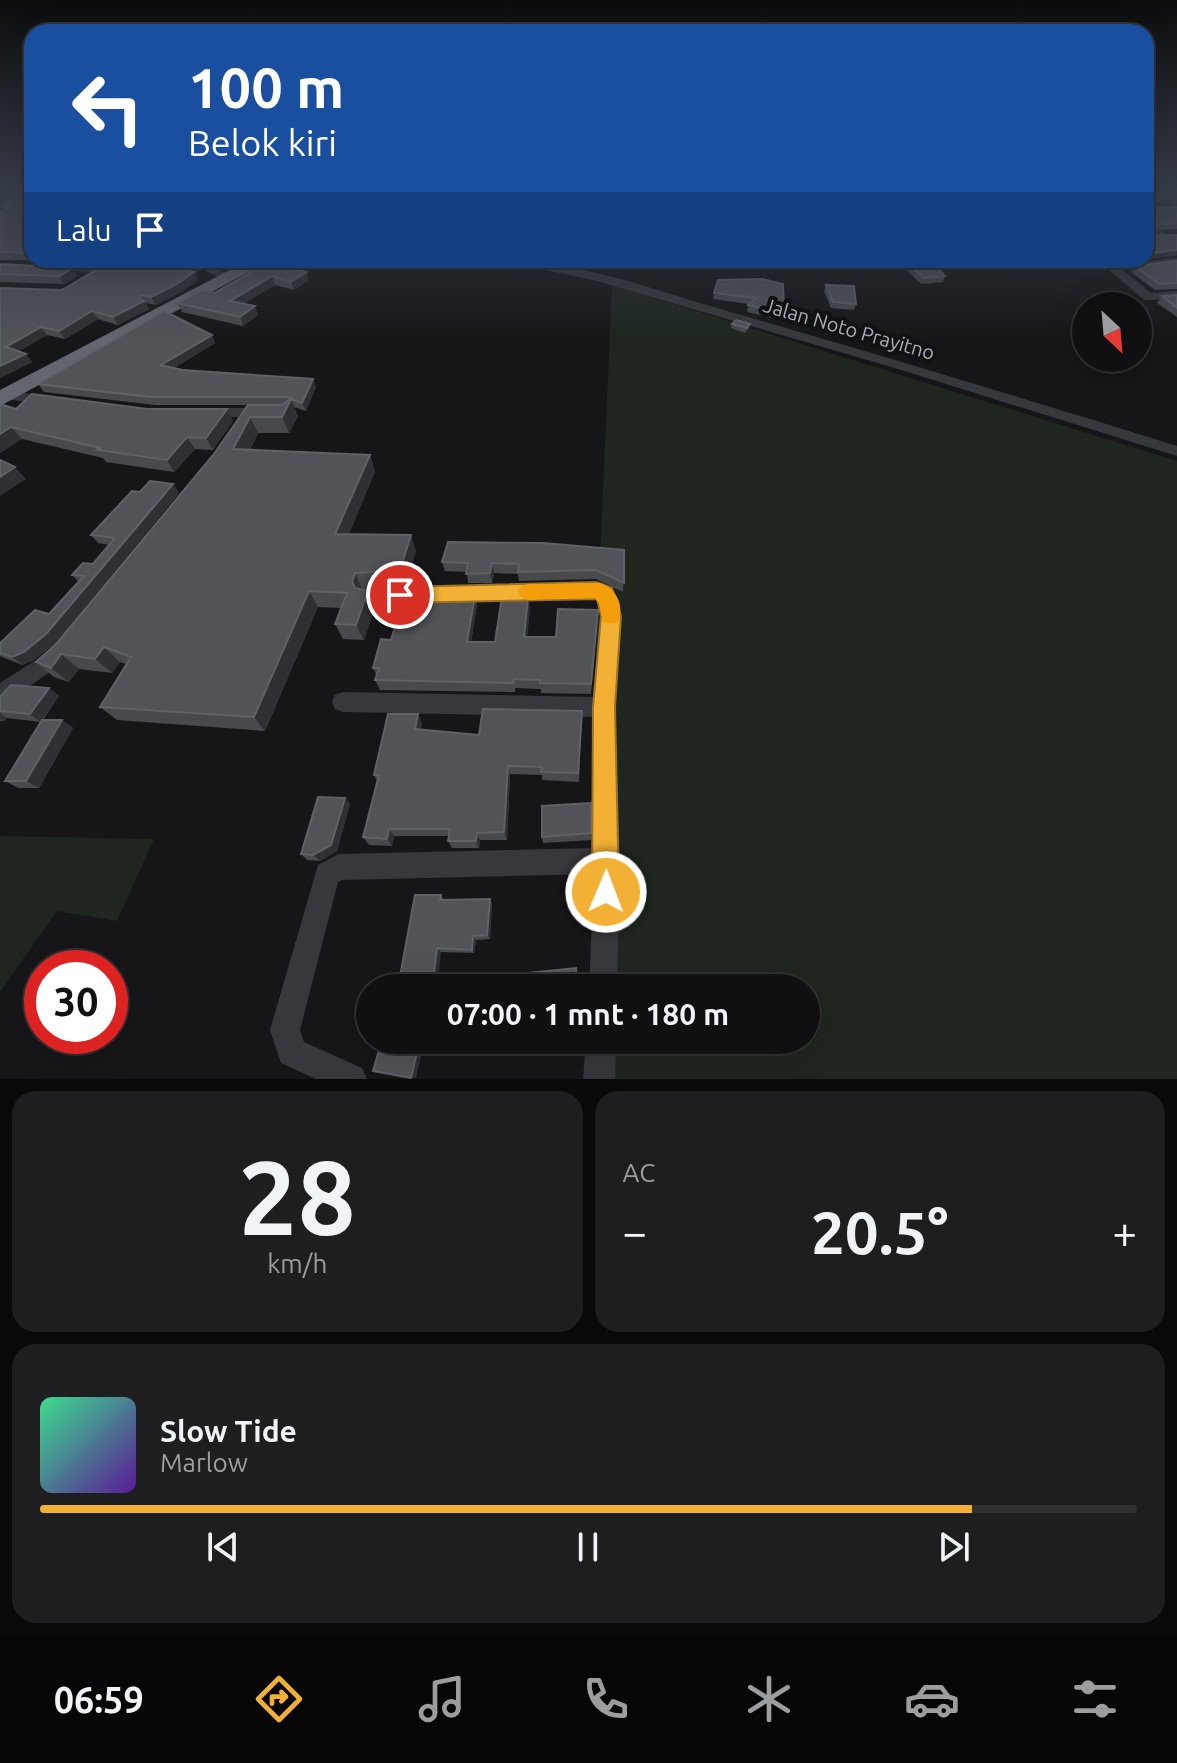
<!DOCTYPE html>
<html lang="id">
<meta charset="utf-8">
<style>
body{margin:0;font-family:Ubuntu,sans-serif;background:#1e1e20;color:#f1f3f6;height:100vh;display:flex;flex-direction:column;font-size:30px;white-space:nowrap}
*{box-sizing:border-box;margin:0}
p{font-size:26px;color:#9c9d9f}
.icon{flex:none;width:44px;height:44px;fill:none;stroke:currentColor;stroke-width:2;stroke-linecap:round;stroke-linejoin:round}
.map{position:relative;height:1079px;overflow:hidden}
.sheet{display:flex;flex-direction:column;gap:12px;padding:12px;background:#09090a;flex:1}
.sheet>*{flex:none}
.top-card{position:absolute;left:24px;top:24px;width:1130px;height:244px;border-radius:24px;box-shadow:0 8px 32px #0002,0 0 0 2px #303032;background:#1a4fa0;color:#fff;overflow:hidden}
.needle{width:52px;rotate:154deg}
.tools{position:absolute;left:1072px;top:292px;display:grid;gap:16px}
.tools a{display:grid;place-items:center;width:80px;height:80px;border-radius:50%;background:#101012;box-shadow:0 8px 32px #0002,0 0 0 2px #303032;font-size:40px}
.speed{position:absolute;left:24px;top:950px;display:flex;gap:16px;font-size:40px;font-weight:700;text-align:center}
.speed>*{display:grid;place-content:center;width:104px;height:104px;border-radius:50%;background:#101012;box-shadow:0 8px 32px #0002,0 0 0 2px #303032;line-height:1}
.speed .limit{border:12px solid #d22;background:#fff;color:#111}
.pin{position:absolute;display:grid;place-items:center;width:68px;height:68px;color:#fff;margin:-34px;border:4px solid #fff;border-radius:50%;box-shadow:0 2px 8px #0007}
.me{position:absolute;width:88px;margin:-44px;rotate:1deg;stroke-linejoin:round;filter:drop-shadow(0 0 6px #0008)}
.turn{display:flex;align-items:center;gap:28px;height:168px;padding:0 32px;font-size:36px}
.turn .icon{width:104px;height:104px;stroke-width:2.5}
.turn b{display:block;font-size:56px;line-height:68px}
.then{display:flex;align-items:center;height:76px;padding:0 32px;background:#0003;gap:16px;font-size:30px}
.big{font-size:60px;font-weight:700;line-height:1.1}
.sheet .card{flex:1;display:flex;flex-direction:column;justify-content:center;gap:12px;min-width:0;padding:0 28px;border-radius:24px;background:#1e1e20}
.sheet .dial{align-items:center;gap:0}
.dial b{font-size:104px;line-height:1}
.song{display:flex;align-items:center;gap:24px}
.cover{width:96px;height:96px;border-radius:12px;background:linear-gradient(135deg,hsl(150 70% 55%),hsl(270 70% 35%))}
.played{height:8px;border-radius:4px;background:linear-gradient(90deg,#f2b134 85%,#303032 85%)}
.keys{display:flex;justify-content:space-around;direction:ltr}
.heat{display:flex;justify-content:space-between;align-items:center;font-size:44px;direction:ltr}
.sheet .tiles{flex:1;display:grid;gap:12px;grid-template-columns:1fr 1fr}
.card:last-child{grid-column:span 2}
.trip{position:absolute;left:356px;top:974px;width:464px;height:80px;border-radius:40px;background:#101012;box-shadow:0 8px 32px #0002,0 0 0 2px #303032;font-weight:700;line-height:80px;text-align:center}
.tabs{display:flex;height:128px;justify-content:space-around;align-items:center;background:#060607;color:#9c9d9f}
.tabs .icon{width:56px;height:56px}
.tabs .current{color:#f2b134}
.tabs b{font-size:36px;color:#f1f3f6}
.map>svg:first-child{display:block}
</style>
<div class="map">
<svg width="1177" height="1079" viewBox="0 0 1177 1079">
<rect width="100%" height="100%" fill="#161618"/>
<path fill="#1e261f" d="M612,285L1177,461V1079H611L610,1040H806V988H607L594,696Z
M0,836L154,839L117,921L57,911L0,992Z"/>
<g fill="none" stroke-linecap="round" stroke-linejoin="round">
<path fill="#37383d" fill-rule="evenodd" d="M20,189H32L0,208V201Z
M1152,189H1163L1177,198V206Z
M1146,221L1166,234V238H1158L1146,229Z
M1177,258V264L1123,270L1151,293L1177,291V299L1144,300L1107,268L1113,265Z
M58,260H72L67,264L100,267L123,260H141L100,273L51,269V265Z
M220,260H233L220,270L233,276V280H225L206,271Z
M499,260C581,260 663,293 741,315C887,357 1032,401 1177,446V456L898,369L597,281Z
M0,390L51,396L58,401L51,406L0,398Z
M208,408H266L273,413L266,418L203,416L201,413Z
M596,582L612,588L619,600L621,616L615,707L620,861L617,988H589L594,874L342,880L338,882L300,1030L304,1042L362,1068L367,1079H316L281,1063L270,1030L318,865L339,854L594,848L593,717L343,712L335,709L332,702L335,695L343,692L594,697L601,616L598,600L372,604L365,602L362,596L365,590Z
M60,645L67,648L70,654L67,660L0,707V683Z
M586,1040H616L615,1079H583Z"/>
<path fill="#63666e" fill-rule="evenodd" d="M249,260H271L0,406V390Z"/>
</g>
<path fill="#47494d" d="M32,189V260H53H0V211L4,209L2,206L20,196L17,192Z
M1146,189L1167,196L1163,201L1147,203V208L1177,207V229L1149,231L1148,236L1177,235V255L1146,259Z
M1168,189H1177V194Z
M76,260H113L100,264Z
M119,260H215L195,273L198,280L181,292L156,305L146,303L149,309L118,325L98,319L65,339L47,335L19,351L26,354L32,362L0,378V288L62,290L101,267Z
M896,260H1142L1106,265L978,267L940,270L945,276L943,282L921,284Z
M1177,261V289L1155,290L1131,272L1135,266Z
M0,264L78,276L64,284L0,282Z
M245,271L309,280L294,290L275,285L243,304L258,315L243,326L182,312L177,303L214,293L247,274Z
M718,280L784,308L783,315L780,314L778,319L747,312L749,304L713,299Z
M826,285L856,304L854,310L831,308L824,291Z
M1177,295V317L1157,303L1162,296Z
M732,324H750L749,328L745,333L731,328Z
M212,335L215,343L174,368L316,387L306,411L294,407L298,416L289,433H258L250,450L370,455L375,472L348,535H411L416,551L405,586L362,589V590L368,591L375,607L364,640L343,639L335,624L341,608L318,607L265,731L117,720L100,707L126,664L120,662L112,673L79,669L69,682L54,677L36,662L57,643L214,454L247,405H155L44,392L38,384Z
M16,409L233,421L213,450L195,449L174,472L106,462L103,458L22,439L0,453Z
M173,484L179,493L56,642L34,660L22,665L0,656V643L49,614L79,582L72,575L93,564L109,545L98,543L91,535L140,492Z
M624,550L623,592L596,579L519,581L518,574L494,573L492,583H468L467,572L445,571L442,562Z
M475,595L477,605L471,642H495L530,608L527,637H556L598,610L591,694L541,693V689L515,688V692L380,690L375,680L377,676L373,668L391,640Z
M49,688L59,696L43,720H62L73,728L39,788H18L5,781L41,722L7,718L4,721H0V697Z
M582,711L579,782L542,780V775L510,774L507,840H480L479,848H452L448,841L449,836H394L392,846L369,845L363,837L377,781L374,775L422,723L421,729L479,735Z
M345,798L350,804L337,851L320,861L307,860L301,854Z
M591,803V840L543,843L542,837Z
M441,895L444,900L490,899L492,904L490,939L476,940L474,953L441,952L396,988Z"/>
<path fill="#2f3033" d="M0,189H15L0,198Z
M1177,250V255L1146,259V254Z
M97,260H113L100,264Z
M199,260H215L195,273L198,280L181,292L156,305L151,297L184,270Z
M1109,260H1142L1106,265Z
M73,268L78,276L64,284L59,276Z
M307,272L309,280L294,290L291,282Z
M272,276L275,285L234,309L230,301Z
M141,295L149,309L118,325L113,317L140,299Z
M255,306L258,315L243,326L240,317Z
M92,311L98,319L65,339L59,331Z
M41,327L47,335L12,355L6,347Z
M212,335L215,343L166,373L161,365Z
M26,354L32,362L0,378V366Z
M313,379L316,387L306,411L302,403Z
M291,399L298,416L289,433L282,417Z
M227,409L233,421L213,450L206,438Z
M250,417L258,433L242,465L233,449Z
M11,427L22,439L0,453V434Z
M187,437L195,449L174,472L167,460Z
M370,455L375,472L342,551L335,534Z
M15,467L26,479L0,496V477Z
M173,484L179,493L56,642L34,660L22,665L12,657Z
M411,535L416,551L405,586L400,570Z
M492,563L494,573L492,583L490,573Z
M355,573L362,589L359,597L352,582Z
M309,591L318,607L265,731L254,717Z
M368,591L375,607L364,640L356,625Z
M475,595L477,605L469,652L467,642Z
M528,597L530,608L526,647L524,637Z
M104,647L120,662L112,673L95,659Z
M61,654L79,669L69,682L51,668Z
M49,688L59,696L41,722L30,714Z
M0,713L7,718L4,721L0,719Z
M418,714L422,723L419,738L415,729Z
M62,720L73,728L39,788L26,781Z
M508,766L510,774L507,840L504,832Z
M345,798L350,804L337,851L320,861L313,855Z
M389,829L394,836L392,846L387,839Z
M477,833L480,840L479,848L476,841Z
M490,899L492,904L490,939L487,935Z
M473,936L476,940L474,953L472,950Z
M437,948L441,952L437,988H432Z
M420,1040H425L416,1078H411Z"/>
<path fill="#525359" stroke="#5f6168" stroke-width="2" d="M21,189H32V253L0,252V211L11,206H2L28,192H17Z
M1146,189H1158L1167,196L1147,197V208L1177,207V223L1149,225L1148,236L1177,235V250L1146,254V212H1150L1146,209Z
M119,260H199L184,270L194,272L177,284L151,297L141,295L140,299L144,301L113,317L92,311L59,331L41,327L6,347L26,354L0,366V288L62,290L101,267Z
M905,260H1045L980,261L935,265L945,276L924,278Z
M261,261L307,272L291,282L272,276L230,301L255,306L240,317L177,303L202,290L214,293L251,272L245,271Z
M1177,261V283L1159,284L1135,266Z
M0,264L73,268L59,276L0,274Z
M762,279L783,284L784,308L781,307L780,313L748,305L756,298L714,293L718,280Z
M826,285L854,286L856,304L833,302Z
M1177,295V308L1162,296Z
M164,311L212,335L161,365L182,370L313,379L302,403L286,397H150L38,384Z
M736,320L750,324L746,328L732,324Z
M32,394L147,409H227L206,438L187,437L167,460L97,450L100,448L11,427L0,434V404L16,409Z
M291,399L282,417H250L233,449L370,455L335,534L411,535L400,570L355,573L352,582L355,588L368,591L356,625L335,624L347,593L309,591L254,717L100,707L131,657L104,647L95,659L61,654L51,668L36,662L57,643L214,454L248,405H282Z
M0,460L15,467L0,477Z
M150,481L173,484L46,634L24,652L12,657L0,653V643L35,610L49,614L84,576L72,575L83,563L93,564L115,538L91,535L132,491L140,492Z
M448,542L543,543L624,550V583L596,570L518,572L519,564L492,563L490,573L466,574L468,563L442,562Z
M475,595L467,642H495L502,597H528L524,637H556L558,609L598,610L591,684L540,683V680L514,679L513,683L375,680L379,668H373L381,639L391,640L404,596Z
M11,685L49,688L30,714L0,711V697Z
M483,709L582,711L578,773L541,772L542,767L508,766L504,832L477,833L476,841H448L450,829H389L387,839L363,837L379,775H374L388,714H418L415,729L479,735Z
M42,720H62L26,781H5Z
M318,797L345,798L331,845L313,855L301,854Z
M591,803V833L542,837V806Z
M415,895H441L440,900L490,899L487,935L473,936L472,950L437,948L432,988H396L401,971Z
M576,968L577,988H497L498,976Z
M382,1040H420L411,1078L373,1071Z"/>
<linearGradient id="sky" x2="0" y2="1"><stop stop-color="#0c0c0d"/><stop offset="0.56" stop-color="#363c48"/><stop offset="1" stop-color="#363c48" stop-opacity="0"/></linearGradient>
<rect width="1177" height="340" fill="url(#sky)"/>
<path fill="#f2b134" stroke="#9d7322" stroke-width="2" d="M596,582L612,588L621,616L615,707L619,892L615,902L606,906L596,902L592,892L593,707L601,616L597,599L400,603L393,601L390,595L393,590L400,587Z"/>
<path fill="#f59e0b" d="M600,583C616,588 625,606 618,622L611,624L603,622L599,603L595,598L528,600L521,597L518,592L521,586L528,584Z"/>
<g text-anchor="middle" stroke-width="8" stroke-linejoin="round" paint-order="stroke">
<g font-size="20" fill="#a8adb8" stroke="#111113">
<text transform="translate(849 329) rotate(16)" y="7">Jalan Noto Prayitno</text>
</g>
</g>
</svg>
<div class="tools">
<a><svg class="needle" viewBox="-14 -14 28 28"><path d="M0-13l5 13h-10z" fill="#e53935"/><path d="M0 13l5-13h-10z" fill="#9c9d9f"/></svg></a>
</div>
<div class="speed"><div class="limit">30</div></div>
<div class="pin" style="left:400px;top:595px;background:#d93025"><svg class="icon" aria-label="arrive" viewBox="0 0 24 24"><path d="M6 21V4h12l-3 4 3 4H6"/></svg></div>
<svg class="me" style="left:606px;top:892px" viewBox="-20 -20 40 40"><circle r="17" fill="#f2b134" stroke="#fff" stroke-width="3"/><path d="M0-11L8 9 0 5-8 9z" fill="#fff"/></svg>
<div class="trip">07:00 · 1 mnt · 180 m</div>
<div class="top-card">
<div class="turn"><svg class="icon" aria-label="left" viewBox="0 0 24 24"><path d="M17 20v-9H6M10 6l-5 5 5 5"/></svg><div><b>100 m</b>Belok kiri</div></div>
<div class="then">Lalu<svg class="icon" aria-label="arrive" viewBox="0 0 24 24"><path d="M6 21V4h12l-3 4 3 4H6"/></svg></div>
</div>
</div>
<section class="sheet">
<div class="tiles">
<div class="card dial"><b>28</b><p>km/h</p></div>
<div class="card"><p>AC</p>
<div class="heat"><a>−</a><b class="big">20.5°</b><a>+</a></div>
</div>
<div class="card">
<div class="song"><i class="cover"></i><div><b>Slow Tide</b><p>Marlow</p></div></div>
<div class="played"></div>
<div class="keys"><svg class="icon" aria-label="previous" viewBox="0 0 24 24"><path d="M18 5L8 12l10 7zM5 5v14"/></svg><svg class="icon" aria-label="pause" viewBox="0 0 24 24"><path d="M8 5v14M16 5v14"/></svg><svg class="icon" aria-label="next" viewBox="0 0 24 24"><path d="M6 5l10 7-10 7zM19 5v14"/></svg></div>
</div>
</div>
</section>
<nav class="tabs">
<b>06:59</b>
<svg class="icon current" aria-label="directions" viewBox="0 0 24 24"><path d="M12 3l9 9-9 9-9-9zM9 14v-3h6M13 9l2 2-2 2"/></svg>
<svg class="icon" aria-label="music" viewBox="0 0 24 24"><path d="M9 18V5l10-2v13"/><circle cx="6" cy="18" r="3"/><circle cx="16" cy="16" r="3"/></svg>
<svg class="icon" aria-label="phone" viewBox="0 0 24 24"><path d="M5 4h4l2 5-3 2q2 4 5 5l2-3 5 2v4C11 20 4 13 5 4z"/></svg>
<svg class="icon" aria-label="climate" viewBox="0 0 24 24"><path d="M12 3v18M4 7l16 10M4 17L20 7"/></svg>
<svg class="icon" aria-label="car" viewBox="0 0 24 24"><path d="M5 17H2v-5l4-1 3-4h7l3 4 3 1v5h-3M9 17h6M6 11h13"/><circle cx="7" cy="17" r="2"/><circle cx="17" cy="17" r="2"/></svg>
<svg class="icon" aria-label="filters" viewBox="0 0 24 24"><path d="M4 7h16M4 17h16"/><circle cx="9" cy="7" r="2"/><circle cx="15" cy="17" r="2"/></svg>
</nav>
